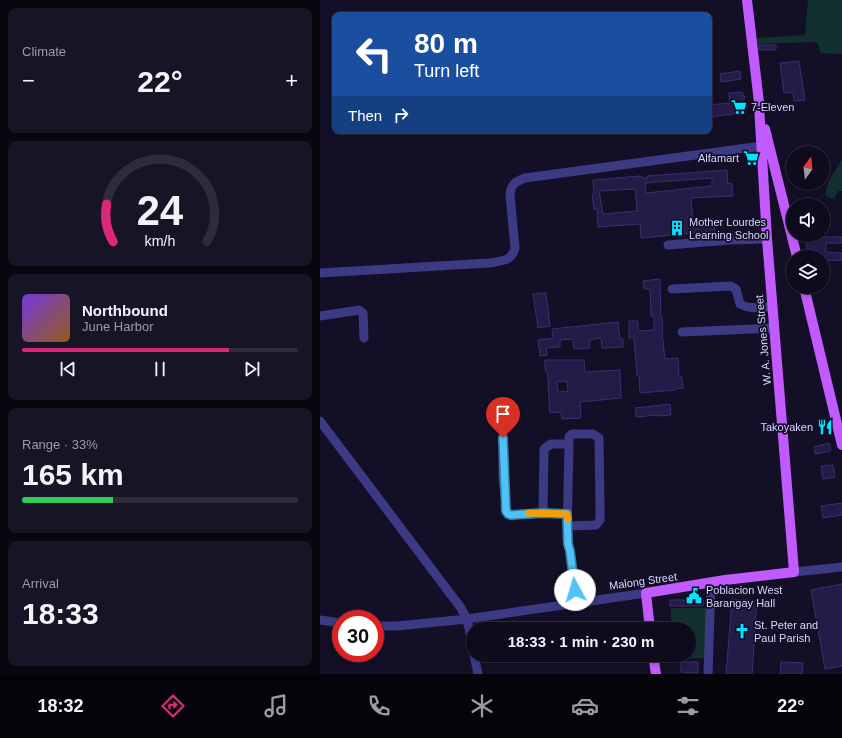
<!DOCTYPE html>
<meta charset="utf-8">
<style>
body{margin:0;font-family:Arial,sans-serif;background:#171425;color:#f1f3f6;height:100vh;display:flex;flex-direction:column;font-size:15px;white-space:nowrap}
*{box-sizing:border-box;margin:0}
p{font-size:13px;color:#9b9ba3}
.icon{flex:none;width:22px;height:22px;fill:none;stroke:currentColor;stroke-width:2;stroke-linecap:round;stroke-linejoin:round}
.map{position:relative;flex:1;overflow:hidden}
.sheet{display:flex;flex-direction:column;gap:8px;padding:8px;background:#08060f;width:320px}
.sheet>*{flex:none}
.hud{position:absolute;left:12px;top:12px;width:380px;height:122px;border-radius:8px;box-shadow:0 2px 6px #0003,0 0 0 1px #2e2b3b;background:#1a4fa0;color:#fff;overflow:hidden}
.needle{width:26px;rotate:15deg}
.fabs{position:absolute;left:466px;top:146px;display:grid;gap:8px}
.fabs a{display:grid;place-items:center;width:44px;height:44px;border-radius:50%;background:#0e0b1c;box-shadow:0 2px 6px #0003,0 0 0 1px #2e2b3b;font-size:20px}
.speed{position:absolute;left:12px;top:610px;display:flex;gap:8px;font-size:20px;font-weight:700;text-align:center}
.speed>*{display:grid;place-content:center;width:52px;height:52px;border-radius:50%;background:#0e0b1c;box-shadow:0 2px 6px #0003,0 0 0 1px #2e2b3b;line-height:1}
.speed .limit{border:6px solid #d22;background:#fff;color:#111}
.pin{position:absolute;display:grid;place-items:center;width:34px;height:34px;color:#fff;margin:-41px -17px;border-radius:50% 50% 50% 0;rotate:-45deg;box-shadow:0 0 4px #0007}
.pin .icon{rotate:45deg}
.me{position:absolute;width:44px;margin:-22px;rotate:354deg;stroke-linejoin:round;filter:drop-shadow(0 0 3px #0008)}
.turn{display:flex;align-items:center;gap:14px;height:84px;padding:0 16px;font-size:18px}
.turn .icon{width:52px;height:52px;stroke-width:2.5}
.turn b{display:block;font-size:28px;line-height:34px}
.then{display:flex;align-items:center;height:38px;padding:0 16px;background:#0003;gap:8px;font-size:15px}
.big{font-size:30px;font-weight:700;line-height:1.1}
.sheet .card{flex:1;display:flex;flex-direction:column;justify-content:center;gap:6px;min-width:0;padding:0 14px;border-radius:8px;background:#171425}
.sheet .dial{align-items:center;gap:0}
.dial svg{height:104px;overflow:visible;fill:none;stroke:#2e2b3b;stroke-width:7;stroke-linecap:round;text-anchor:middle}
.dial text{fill:#f1f3f6;stroke:none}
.song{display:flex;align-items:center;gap:12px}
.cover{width:48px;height:48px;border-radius:6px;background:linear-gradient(135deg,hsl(260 70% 55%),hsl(30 70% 35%))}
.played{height:4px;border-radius:2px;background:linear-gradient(90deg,#db2777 75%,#2e2b3b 75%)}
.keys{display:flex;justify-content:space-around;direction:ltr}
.heat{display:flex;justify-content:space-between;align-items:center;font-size:22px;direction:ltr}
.charge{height:6px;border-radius:3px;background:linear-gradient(90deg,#34c759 33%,#2e2b3b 0)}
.trip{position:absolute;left:146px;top:622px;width:230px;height:40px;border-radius:20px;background:#0e0b1c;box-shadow:0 2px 6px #0003,0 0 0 1px #2e2b3b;font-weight:700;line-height:40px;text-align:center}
.tabs{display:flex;height:64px;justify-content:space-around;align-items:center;background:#06040b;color:#9b9ba3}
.tabs .icon{width:28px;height:28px}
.tabs .current{color:#db2777}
.tabs b{font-size:18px;color:#f1f3f6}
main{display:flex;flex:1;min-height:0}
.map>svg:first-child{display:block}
</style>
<main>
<section class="sheet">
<div class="card"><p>Climate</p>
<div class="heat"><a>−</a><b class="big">22°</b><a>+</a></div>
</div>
<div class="card dial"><svg viewBox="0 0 100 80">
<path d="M14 69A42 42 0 1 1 86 69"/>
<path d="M14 69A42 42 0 0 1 9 40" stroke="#db2777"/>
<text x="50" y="56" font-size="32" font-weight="700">24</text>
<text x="50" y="72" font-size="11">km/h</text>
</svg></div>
<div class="card">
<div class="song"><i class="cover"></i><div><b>Northbound</b><p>June Harbor</p></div></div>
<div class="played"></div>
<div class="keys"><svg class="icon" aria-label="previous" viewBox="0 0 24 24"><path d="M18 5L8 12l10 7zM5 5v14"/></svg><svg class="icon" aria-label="pause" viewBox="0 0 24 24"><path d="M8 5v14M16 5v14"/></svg><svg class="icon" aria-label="next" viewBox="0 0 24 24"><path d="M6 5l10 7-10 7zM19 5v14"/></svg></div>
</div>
<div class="card"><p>Range · 33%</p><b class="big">165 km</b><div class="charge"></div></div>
<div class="card"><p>Arrival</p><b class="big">18:33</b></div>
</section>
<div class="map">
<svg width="522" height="674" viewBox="0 0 522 674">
<rect width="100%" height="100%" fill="#130f26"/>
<path fill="#12302f" d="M488,0H522V54L501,53L497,42L436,44V38L485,35Z
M522,160V191H518L514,199L505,196L509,180Z
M351,608H388L389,658L352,659V655H369V629H351Z"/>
<path fill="#241b47" stroke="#3b2d73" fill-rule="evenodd" d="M439,45H456V50H439Z
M479,61L485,100L474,101L473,92L464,93L460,63Z
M420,71L421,79L401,82L400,74Z
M422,92L425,98L422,99L423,113L389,117V105L410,103L409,93Z
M407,170L408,184L412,183L413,196L371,198L373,221L394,219L395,231L321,238L320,224L278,227L277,209H274L272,194H274L273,180L320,176L327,179V176ZM392,178V186L326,193L325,183ZM315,189L317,211L283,214L279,191Z
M486,237H522V243H506V252L522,253V260L503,261V257H483V252H487Z
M340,279L341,318H342L343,332H342L345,359L358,358L359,377H362L363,388L355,389V390L320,393L319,376H317L314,338H309V321H318V331L334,330V316H331L330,289H324L323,281Z
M226,293L230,326L218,328L213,294Z
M298,322L300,339H303V347L282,348L281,338L269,340L270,348L254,349L253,339L240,340V347L226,348L227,355L220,356L218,340L233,338L232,329Z
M225,360H264L265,372L300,370L301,398L260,402L261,418L242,419L241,412L230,413L228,385H229L227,371H225ZM247,381L248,391L238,392L237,382Z
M350,404L351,415L338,416V415L316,417L315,408Z
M509,443L511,451L495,454L494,447Z
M513,465L515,477L503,479L501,466Z
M522,503V515L503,518L501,506Z
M522,584V666L505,669L491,590Z
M370,594H378L379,600H383V606H350V600H370Z
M412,599L437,601L432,674H406Z
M361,662H378V673L361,672Z
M461,662L483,663L482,674H460Z"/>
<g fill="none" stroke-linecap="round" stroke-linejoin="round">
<path stroke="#3d3a85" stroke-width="9" d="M348,245L410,240L447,239
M0,273L169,263C182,261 192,261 195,248L190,195C191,184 195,182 205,178L442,146
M352,289L411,286L416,289L420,304C430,310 441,307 452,307
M0,316L39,310L43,313L44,338
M362,332L454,328
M0,421L141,608L147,619L153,648
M183,438V479L187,513L191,515L223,513L247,514
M223,513L224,449L231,444H249L247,539L250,551L256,602
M249,526L276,525L280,520V506L279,438L273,434H252L249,437V444
M474,572L522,567
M0,620L21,623
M55,626H76L147,619L326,593
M154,655L158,674
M388,674L391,583"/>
<path stroke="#c25bff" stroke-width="10" d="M427,0L440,111
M445,129L477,257
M484,287L522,445
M330,629L326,593L405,580L474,572L447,239L439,106
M333,655L336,674"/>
</g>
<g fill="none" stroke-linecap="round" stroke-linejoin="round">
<defs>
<path id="route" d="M183,438L186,511L188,514L191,515L223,513L247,514L248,544L250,551L255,590"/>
</defs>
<use href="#route" stroke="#337fa1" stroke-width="10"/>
<use href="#route" stroke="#4fc3f7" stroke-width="7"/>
<path stroke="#f59e0b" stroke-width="7" d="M209,513L247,514L248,519"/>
</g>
<defs>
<symbol id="supermarket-bare" viewBox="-9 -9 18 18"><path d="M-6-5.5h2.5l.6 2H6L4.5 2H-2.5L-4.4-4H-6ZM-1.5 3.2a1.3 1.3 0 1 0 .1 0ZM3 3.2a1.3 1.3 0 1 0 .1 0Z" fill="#00e5ff" stroke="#130f26" stroke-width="2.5" paint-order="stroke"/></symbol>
<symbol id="building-bare" viewBox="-9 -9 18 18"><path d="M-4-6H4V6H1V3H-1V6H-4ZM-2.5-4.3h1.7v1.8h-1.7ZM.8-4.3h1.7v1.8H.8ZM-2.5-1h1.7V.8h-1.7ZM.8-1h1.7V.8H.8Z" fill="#00e5ff" stroke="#130f26" stroke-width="2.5" paint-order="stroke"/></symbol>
<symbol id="restaurant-bare" viewBox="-9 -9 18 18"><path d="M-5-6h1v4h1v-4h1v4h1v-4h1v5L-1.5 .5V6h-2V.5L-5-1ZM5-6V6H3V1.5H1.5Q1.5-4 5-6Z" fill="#00e5ff" stroke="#130f26" stroke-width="2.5" paint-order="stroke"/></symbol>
<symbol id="civic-bare" viewBox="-9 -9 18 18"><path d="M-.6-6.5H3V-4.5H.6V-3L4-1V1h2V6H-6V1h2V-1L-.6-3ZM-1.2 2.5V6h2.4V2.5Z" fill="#00e5ff" stroke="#130f26" stroke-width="2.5" paint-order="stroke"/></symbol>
<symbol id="church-bare" viewBox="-9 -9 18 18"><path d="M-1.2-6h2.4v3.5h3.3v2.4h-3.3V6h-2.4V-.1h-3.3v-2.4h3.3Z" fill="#00e5ff" stroke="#130f26" stroke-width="2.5" paint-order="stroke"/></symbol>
</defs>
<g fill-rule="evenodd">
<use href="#supermarket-bare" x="408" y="96" width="22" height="22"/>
<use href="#supermarket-bare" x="420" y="147" width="22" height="22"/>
<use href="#building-bare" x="346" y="217" width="22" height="22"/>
<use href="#restaurant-bare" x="494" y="416" width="22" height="22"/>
<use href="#civic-bare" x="363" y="585" width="22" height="22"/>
<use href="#church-bare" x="411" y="620" width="22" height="22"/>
</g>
<g text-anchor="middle" stroke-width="3.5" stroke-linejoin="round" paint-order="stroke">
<g font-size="11" fill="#d9d4ff" stroke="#130f26" text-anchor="start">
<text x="431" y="111">7-Eleven</text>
<text x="419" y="162" text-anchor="end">Alfamart</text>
<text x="369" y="226">Mother Lourdes<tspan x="369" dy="13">Learning School</tspan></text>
<text x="493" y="431" text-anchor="end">Takoyaken</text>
<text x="386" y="594">Poblacion West<tspan x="386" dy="13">Barangay Hall</tspan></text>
<text x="434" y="629">St. Peter and<tspan x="434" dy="13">Paul Parish</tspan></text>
</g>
<g font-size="11" fill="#d9d4ff" stroke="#130f26">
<text transform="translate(443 340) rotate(-95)" y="4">W. A. Jones Street</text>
<text transform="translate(323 581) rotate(-8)" y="4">Malong Street</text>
</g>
</g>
</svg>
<div class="fabs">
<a><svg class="needle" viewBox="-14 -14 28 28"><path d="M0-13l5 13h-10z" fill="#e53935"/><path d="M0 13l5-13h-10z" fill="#9b9ba3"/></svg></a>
<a><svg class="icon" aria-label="sound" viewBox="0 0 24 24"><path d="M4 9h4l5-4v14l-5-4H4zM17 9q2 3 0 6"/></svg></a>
<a><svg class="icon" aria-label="layers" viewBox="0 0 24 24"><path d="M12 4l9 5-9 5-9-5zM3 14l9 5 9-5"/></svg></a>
</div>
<div class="speed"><div class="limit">30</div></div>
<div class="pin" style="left:183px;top:438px;background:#d93025"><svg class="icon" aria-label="arrive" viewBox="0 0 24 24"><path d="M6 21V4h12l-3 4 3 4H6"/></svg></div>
<svg class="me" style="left:255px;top:590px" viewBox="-20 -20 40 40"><circle r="19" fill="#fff"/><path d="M0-13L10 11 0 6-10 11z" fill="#4fc3f7"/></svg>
<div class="trip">18:33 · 1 min · 230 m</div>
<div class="hud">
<div class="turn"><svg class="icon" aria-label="left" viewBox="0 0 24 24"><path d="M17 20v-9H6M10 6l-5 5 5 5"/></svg><div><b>80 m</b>Turn left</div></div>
<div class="then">Then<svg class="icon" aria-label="right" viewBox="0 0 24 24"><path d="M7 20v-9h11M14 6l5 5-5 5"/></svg></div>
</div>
</div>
</main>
<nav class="tabs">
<b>18:32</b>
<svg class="icon current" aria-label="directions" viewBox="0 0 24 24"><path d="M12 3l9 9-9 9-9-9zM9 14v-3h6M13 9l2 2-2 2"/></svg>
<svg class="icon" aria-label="music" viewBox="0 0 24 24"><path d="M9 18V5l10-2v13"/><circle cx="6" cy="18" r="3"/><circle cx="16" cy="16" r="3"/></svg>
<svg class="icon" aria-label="phone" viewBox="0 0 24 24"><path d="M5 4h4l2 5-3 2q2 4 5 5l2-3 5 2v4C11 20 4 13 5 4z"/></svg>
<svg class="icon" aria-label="climate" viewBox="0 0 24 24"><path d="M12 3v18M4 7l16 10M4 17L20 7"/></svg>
<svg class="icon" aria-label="car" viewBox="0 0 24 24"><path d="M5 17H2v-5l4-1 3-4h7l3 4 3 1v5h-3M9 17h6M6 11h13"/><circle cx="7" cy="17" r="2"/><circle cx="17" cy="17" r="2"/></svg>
<svg class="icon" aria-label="filters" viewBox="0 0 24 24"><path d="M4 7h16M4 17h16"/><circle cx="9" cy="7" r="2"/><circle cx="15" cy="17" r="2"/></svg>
<b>22°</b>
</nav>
